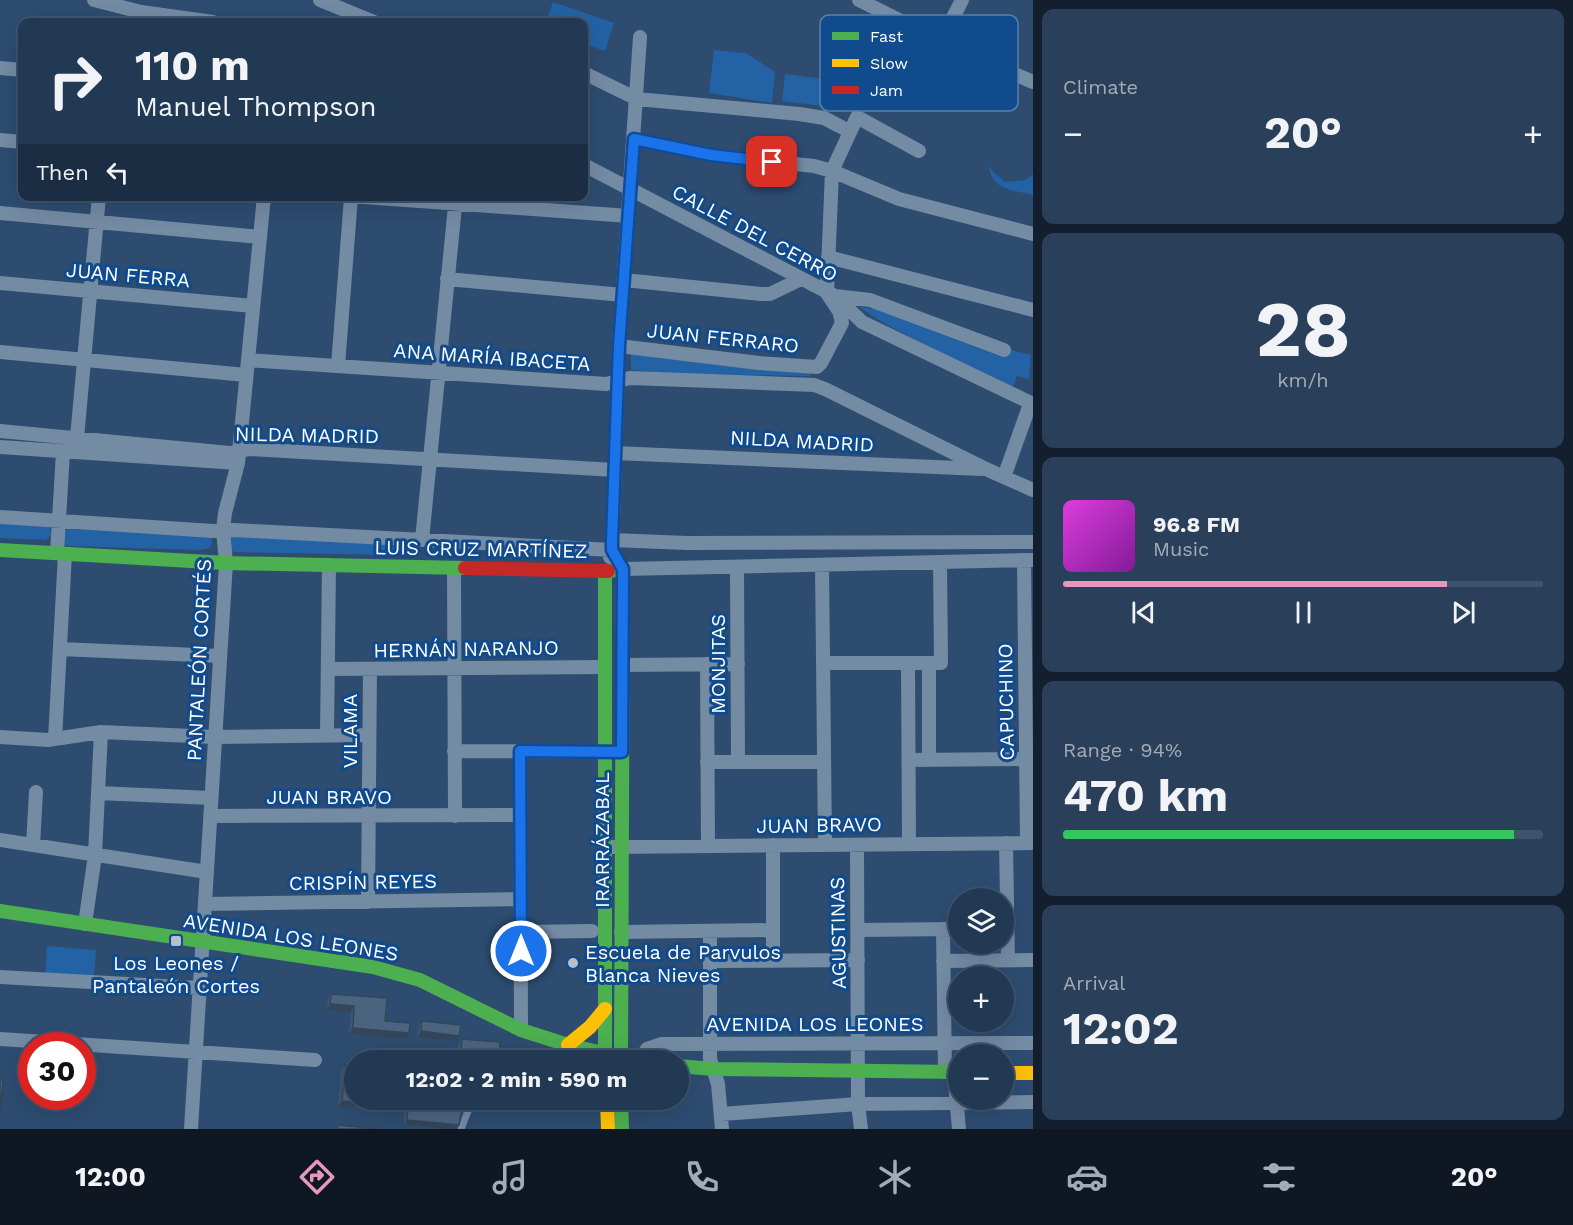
<!DOCTYPE html>
<meta charset="utf-8">
<style>
body{margin:0;font-family:"Work Sans",sans-serif;background:#2a405a;color:#f1f3f6;height:100vh;display:flex;flex-direction:column;font-size:22px;white-space:nowrap}
*{box-sizing:border-box;margin:0}
p{font-size:20px;color:#a2acb8}
.icon{flex:none;width:33px;height:33px;fill:none;stroke:currentColor;stroke-width:2;stroke-linecap:round;stroke-linejoin:round}
.map{position:relative;flex:1;overflow:hidden}
.sheet{display:flex;flex-direction:column;gap:9px;padding:9px;background:#131f2e;width:540px}
.sheet>*{flex:none}
.hud{position:absolute;left:18px;top:18px;width:570px;height:183px;border-radius:12px;box-shadow:0 6px 24px #0002,0 0 0 2px #3f536b;background:#223954;color:#f1f3f6;overflow:hidden}
.controls{position:absolute;left:948px;top:888px;display:grid;gap:12px}
.controls a{display:grid;place-items:center;width:66px;height:66px;border-radius:50%;background:#223954;box-shadow:0 6px 24px #0002,0 0 0 2px #3f536b;font-size:30px}
.speed{position:absolute;left:18px;top:1032px;display:flex;gap:12px;font-size:30px;font-weight:700;text-align:center}
.speed>*{display:grid;place-content:center;width:78px;height:78px;border-radius:50%;background:#223954;box-shadow:0 6px 24px #0002,0 0 0 2px #3f536b;line-height:1}
.speed .limit{border:9px solid #d22;background:#fff;color:#111}
.pin{position:absolute;display:grid;place-items:center;width:51px;height:51px;color:#fff;margin:-26px;border-radius:12px;box-shadow:0 3px 9px #0006}
.me{position:absolute;width:66px;margin:-33px;rotate:0deg;stroke-linejoin:round;filter:drop-shadow(0 0 4px #0008)}
.turn{display:flex;align-items:center;gap:21px;height:126px;padding:0 18px;font-size:27px}
.turn .icon{width:78px;height:78px;stroke-width:2.5}
.turn b{display:block;font-size:42px;line-height:51px}
.then{display:flex;align-items:center;height:57px;padding:0 18px;background:#0003;gap:12px;font-size:22px}
.big{font-size:45px;font-weight:700;line-height:1.1}
.sheet .card{flex:1;display:flex;flex-direction:column;justify-content:center;gap:9px;min-width:0;padding:0 21px;border-radius:12px;background:#2a405a}
.sheet .dial{align-items:center;gap:0}
.dial b{font-size:78px;line-height:1}
.song{display:flex;align-items:center;gap:18px}
.cover{width:72px;height:72px;border-radius:9px;background:linear-gradient(135deg,hsl(300 70% 55%),hsl(290 70% 35%))}
.played{height:6px;border-radius:3px;background:linear-gradient(90deg,#e797bd 80%,#3f536b 80%)}
.keys{display:flex;justify-content:space-around;direction:ltr}
.heat{display:flex;justify-content:space-between;align-items:center;font-size:33px;direction:ltr}
.charge{height:9px;border-radius:4px;background:linear-gradient(90deg,#34c759 94%,#3f536b 0)}
.trip{position:absolute;left:344px;top:1050px;width:345px;height:60px;border-radius:30px;background:#223954;box-shadow:0 6px 24px #0002,0 0 0 2px #3f536b;font-weight:700;line-height:60px;text-align:center}
.tabs{display:flex;height:96px;justify-content:space-around;align-items:center;background:#0e1722;color:#a2acb8}
.tabs .icon{width:42px;height:42px}
.tabs .on{color:#e797bd}
.tabs b{font-size:27px;color:#f1f3f6}
main{display:flex;flex:1;min-height:0}
.map>svg:first-child{display:block}
</style>
<main>
<div class="map">
<svg width="1033" height="1129" viewBox="0 0 1033 1129">
<rect width="100%" height="100%" fill="#2d4c70"/>
<path fill="#2362a5" d="M553,2L614,23L605,51L584,44V22H546Z
M714,50L746,53L775,72L772,103L709,93Z
M785,74L833,80L831,107L782,101Z
M989,165L992,171L1005,182L1025,180L1033,174V195C1012,190 991,190 989,165Z
M859,307L875,309L996,355H1006L1011,350L1031,355L1029,379L1017,376L1012,389L887,325Z
M631,353L810,373V376L679,374L631,370Z
M0,524L49,527L52,534L46,540L0,538Z
M69,528L211,536L212,543L210,548L200,550L69,546L64,545V533Z
M232,536L412,546L391,555L234,552L229,549L226,538Z
M47,946L96,950L94,978L45,974Z"/>
<g fill="none" stroke-linecap="round" stroke-linejoin="round">
<path stroke="#748ba4" stroke-width="7" d="M461,1129L468,1111L477,1103L584,1100"/>
<path stroke="#748ba4" stroke-width="14" d="M94,0L141,12L213,22
M320,0L374,22
M859,0L957,49L1033,82
M941,41L962,0
M0,68L22,70
M584,73L637,99L799,114L824,118L849,131
M634,139L711,155L814,166L832,171L899,199L1033,234
M0,140L22,142
M584,165L835,296L862,322L1033,404
M350,196L629,216
M0,213L260,237
M828,257L1033,310
M447,279L623,295
M624,280L761,294H770L801,279
M0,283L253,306
M835,296L870,300L1004,350
M619,346L759,363L817,367L821,363L842,323L839,311L827,293L832,171L857,117L919,151
M0,352L246,375
M248,360L606,384L630,378L814,385L825,389L986,469L1033,490
M338,366L351,197
M0,431L230,453L250,449L615,470
M77,438L99,196
M0,447L238,463
M615,453L981,469
M1004,477L1030,404
M0,517L213,531L234,530L612,550
M422,540L456,196
M612,540L687,543L1033,542
M57,553L63,452
M610,557L612,550L619,346L640,37
M1024,560L1027,843
M619,563L623,569L1033,560
M822,565L825,845
M737,567L738,762
M454,568L455,816
M60,649L220,656
M823,663H941L940,562
M908,663L909,844
M929,663V760
M707,664L708,846
M622,665L738,664
M328,669L605,667
M327,736L329,565
M0,737L48,740L101,732L215,737L369,735
M55,739L65,554
M454,751L614,752
M520,751L521,1030
M909,760L1033,759
M707,762H824
M98,793L211,798
M210,816L520,815
M0,840L207,872
M1006,843L1008,960
M33,845L36,792
M773,845V961
M857,845L858,1104L861,1129
M612,847L1033,843
M368,902L370,669
M205,904L521,899
M85,924L95,855L101,732
M943,929L945,1072
M858,930L958,929
M710,931V1059L718,1084L722,1129
M521,932L592,931
M621,932L773,930
M710,961L858,960
M943,961L1033,960
M0,977L200,988
M0,1039L315,1060
M640,1060L647,1049L662,1044L1033,1043
M954,1072L959,1129
M721,1114L858,1104L1033,1102
M191,1129L226,563L223,530L225,513L238,463L264,196"/>
<path stroke="#4caf50" stroke-width="14" d="M0,550L226,563L465,568
M605,571V1060
M608,571L623,569L621,1060
M0,911L373,967L420,980L521,1030L568,1045L634,1060
M678,1066L714,1069L958,1072
M621,1100L622,1129"/>
<path stroke="#ffc107" stroke-width="14" d="M568,1045L590,1027L605,1009
M1004,1073H1033
M607,1100L608,1129"/>
<path stroke="#c62828" stroke-width="14" d="M465,568L608,571"/>
</g>
<path fill="#40566e" d="M331,994L385,1021L405,1039L349,1034L351,1012L327,1010L328,999Z
M422,1021L456,1041L417,1037L419,1026Z
M462,1039L499,1060H471V1057L458,1056V1045Z
M345,1065L354,1100H464L459,1125L457,1129H442L404,1125V1113L338,1106L341,1070Z"/>
<path fill="#34465a" d="M330,1004L354,1006L351,1012L327,1010Z
M353,1028L409,1033L405,1039L349,1034Z
M421,1031L459,1036L456,1041L417,1037Z
M461,1050L475,1051L471,1057L458,1056Z
M342,1101L408,1108L404,1113L338,1106Z
M407,1120L459,1125L457,1129H442L404,1125Z"/>
<path fill="#4a6480" stroke="#34465a" stroke-width="1.5" d="M331,994L387,998L385,1021L410,1023L409,1033L353,1028L354,1006L330,1004Z
M422,1021L461,1025L459,1036L421,1031Z
M462,1039L500,1042L499,1060H474L475,1051L461,1050Z
M345,1065L354,1066V1100H464L459,1125L407,1120L408,1108L342,1101Z
M0,1080H3L0,1113Z
M338,1125L377,1129H338Z"/>
<g fill="none" stroke-linecap="round" stroke-linejoin="round">
<defs>
<path id="route" d="M521,951L520,751L622,752L623,569L612,550V540L619,346L634,139L711,155L772,162"/>
</defs>
<use href="#route" stroke="#114b97" stroke-width="15"/>
<use href="#route" stroke="#1a73e8" stroke-width="10"/>
</g>
<g fill="#b6c0cd" stroke="#104b8d" stroke-width="2">
<rect x="170" y="935" width="12" height="12" rx="3"/>
<circle cx="573" cy="963" r="6"/>
</g>
<g text-anchor="middle" stroke-width="6" stroke-linejoin="round" paint-order="stroke">
<g font-size="20" fill="#fff" stroke="#104b8d">
<text transform="translate(755 233) rotate(28)" y="7">CALLE DEL CERRO</text>
<text transform="translate(128 275) rotate(5)" y="7">JUAN FERRA</text>
<text transform="translate(723 338) rotate(6)" y="7">JUAN FERRARO</text>
<text transform="translate(492 357) rotate(4)" y="7">ANA MARÍA IBACETA</text>
<text transform="translate(307 435) rotate(1)" y="7">NILDA MADRID</text>
<text transform="translate(802 441) rotate(3)" y="7">NILDA MADRID</text>
<text transform="translate(481 549) rotate(1)" y="7">LUIS CRUZ MARTÍNEZ</text>
<text transform="translate(466 649) rotate(-1)" y="7">HERNÁN NARANJO</text>
<text transform="translate(199 660) rotate(-87)" y="7">PANTALEÓN CORTÉS</text>
<text transform="translate(718 664) rotate(-90)" y="7">MONJITAS</text>
<text transform="translate(1006 702) rotate(-91)" y="7">CAPUCHINO</text>
<text transform="translate(350 731) rotate(-90)" y="7">VILAMA</text>
<text x="329" y="804">JUAN BRAVO</text>
<text transform="translate(819 825) rotate(-1)" y="7">JUAN BRAVO</text>
<text transform="translate(602 840) rotate(-90)" y="7">IRARRÁZABAL</text>
<text transform="translate(363 882) rotate(-1)" y="7">CRISPÍN REYES</text>
<text transform="translate(838 933) rotate(-91)" y="7">AGUSTINAS</text>
<text transform="translate(291 937) rotate(9)" y="7">AVENIDA LOS LEONES</text>
<text x="815" y="1031">AVENIDA LOS LEONES</text>
</g>
<g font-size="20" fill="#fff" stroke="#104b8d" text-anchor="start">
<text x="585" y="959">Escuela de Parvulos<tspan x="585" dy="23">Blanca Nieves</tspan></text>
<text x="176" y="970" text-anchor="middle">Los Leones /<tspan x="176" dy="23">Pantaleón Cortes</tspan></text>
</g>
</g>
<rect x="820" y="15" width="198" height="96" rx="9" fill="#104b8d" stroke="#5881af" stroke-width="1.5"/>
<rect x="832" y="32" width="27" height="8" fill="#4caf50"/>
<rect x="832" y="59" width="27" height="8" fill="#ffc107"/>
<rect x="832" y="86" width="27" height="8" fill="#c62828"/>
<g font-size="16" fill="#fff">
<text x="870" y="42">Fast</text>
<text x="870" y="69">Slow</text>
<text x="870" y="96">Jam</text>
</g>
</svg>
<div class="controls">
<a><svg class="icon" aria-label="layers" viewBox="0 0 24 24"><path d="M12 4l9 5-9 5-9-5zM3 14l9 5 9-5"/></svg></a>
<a>+</a>
<a>−</a>
</div>
<div class="speed"><div class="limit">30</div></div>
<div class="pin" style="left:772px;top:162px;background:#d93025"><svg class="icon" aria-label="arrive" viewBox="0 0 24 24"><path d="M6 21V4h12l-3 4 3 4H6"/></svg></div>
<svg class="me" style="left:521px;top:951px" viewBox="-20 -20 40 40"><circle r="17" fill="#1a73e8" stroke="#fff" stroke-width="3"/><path d="M0-11L8 9 0 5-8 9z" fill="#fff"/></svg>
<div class="trip">12:02 · 2 min · 590 m</div>
<div class="hud">
<div class="turn"><svg class="icon" aria-label="right" viewBox="0 0 24 24"><path d="M7 20v-9h11M14 6l5 5-5 5"/></svg><div><b>110 m</b>Manuel Thompson</div></div>
<div class="then">Then<svg class="icon" aria-label="left" viewBox="0 0 24 24"><path d="M17 20v-9H6M10 6l-5 5 5 5"/></svg></div>
</div>
</div>
<section class="sheet">
<div class="card"><p>Climate</p>
<div class="heat"><a>−</a><b class="big">20°</b><a>+</a></div>
</div>
<div class="card dial"><b>28</b><p>km/h</p></div>
<div class="card">
<div class="song"><i class="cover"></i><div><b>96.8 FM</b><p>Music</p></div></div>
<div class="played"></div>
<div class="keys"><svg class="icon" aria-label="previous" viewBox="0 0 24 24"><path d="M18 5L8 12l10 7zM5 5v14"/></svg><svg class="icon" aria-label="pause" viewBox="0 0 24 24"><path d="M8 5v14M16 5v14"/></svg><svg class="icon" aria-label="next" viewBox="0 0 24 24"><path d="M6 5l10 7-10 7zM19 5v14"/></svg></div>
</div>
<div class="card"><p>Range · 94%</p><b class="big">470 km</b><div class="charge"></div></div>
<div class="card"><p>Arrival</p><b class="big">12:02</b></div>
</section>
</main>
<nav class="tabs">
<b>12:00</b>
<svg class="icon on" aria-label="directions" viewBox="0 0 24 24"><path d="M12 3l9 9-9 9-9-9zM9 14v-3h6M13 9l2 2-2 2"/></svg>
<svg class="icon" aria-label="music" viewBox="0 0 24 24"><path d="M9 18V5l10-2v13"/><circle cx="6" cy="18" r="3"/><circle cx="16" cy="16" r="3"/></svg>
<svg class="icon" aria-label="phone" viewBox="0 0 24 24"><path d="M5 4h4l2 5-3 2q2 4 5 5l2-3 5 2v4C11 20 4 13 5 4z"/></svg>
<svg class="icon" aria-label="climate" viewBox="0 0 24 24"><path d="M12 3v18M4 7l16 10M4 17L20 7"/></svg>
<svg class="icon" aria-label="car" viewBox="0 0 24 24"><path d="M5 17H2v-5l4-1 3-4h7l3 4 3 1v5h-3M9 17h6M6 11h13"/><circle cx="7" cy="17" r="2"/><circle cx="17" cy="17" r="2"/></svg>
<svg class="icon" aria-label="filters" viewBox="0 0 24 24"><path d="M4 7h16M4 17h16"/><circle cx="9" cy="7" r="2"/><circle cx="15" cy="17" r="2"/></svg>
<b>20°</b>
</nav>
